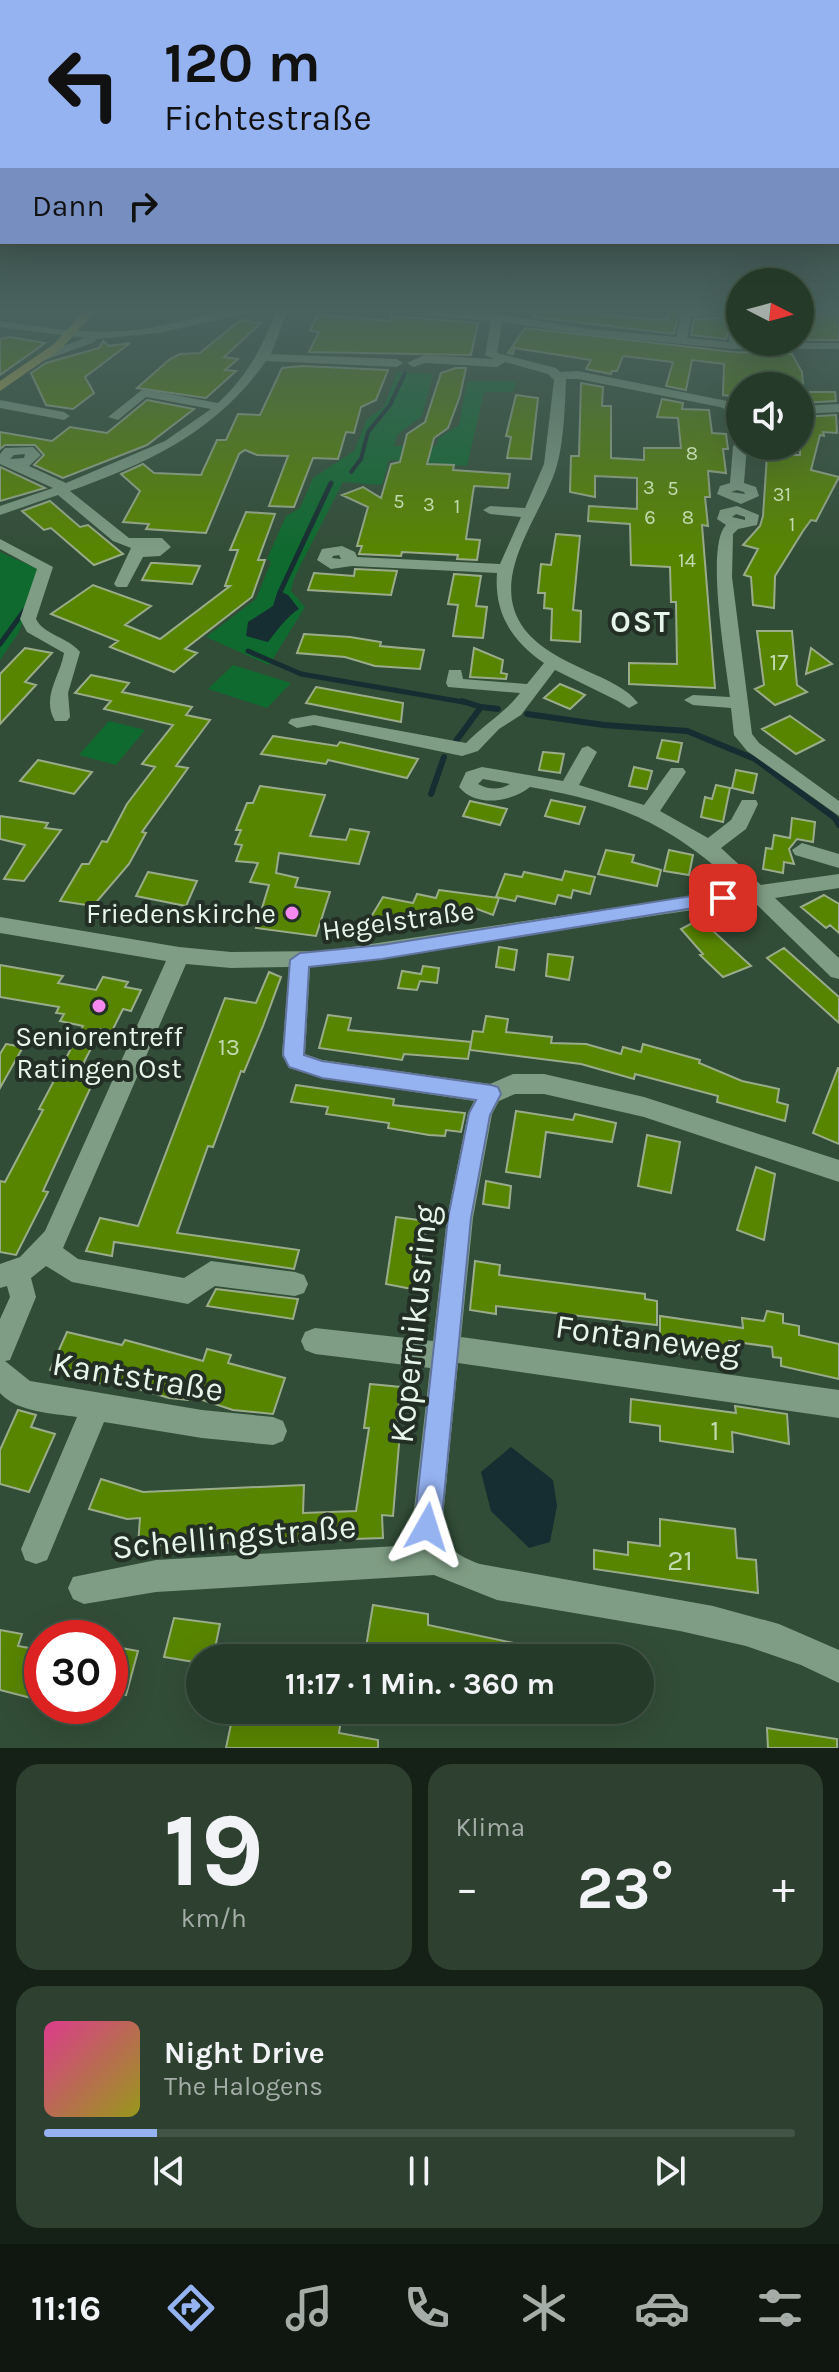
<!DOCTYPE html>
<html lang="de">
<meta charset="utf-8">
<style>
body{margin:0;font-family:Karla,sans-serif;background:#2e4131;color:#f1f3f6;height:100vh;display:flex;flex-direction:column;font-size:30px;white-space:nowrap}
*{box-sizing:border-box;margin:0}
p{font-size:26px;color:#a4ada8}
.icon{flex:none;width:44px;height:44px;fill:none;stroke:currentColor;stroke-width:2;stroke-linecap:round;stroke-linejoin:round}
.map{position:relative;height:1748px;overflow:hidden}
.panel{display:flex;flex-direction:column;gap:16px;padding:16px;background:#152017;flex:1}
.panel>*{flex:none}
.banner{position:absolute;left:0px;top:0px;width:840px;height:244px;box-shadow:0 8px 32px #0002,0 0 0 2px #425446;background:#95b2f1;color:#111;overflow:hidden}
.needle{width:52px;rotate:96deg}
.fabs{position:absolute;left:726px;top:268px;display:grid;gap:16px}
.fabs a{display:grid;place-items:center;width:88px;height:88px;border-radius:50%;background:#263a29;box-shadow:0 8px 32px #0002,0 0 0 2px #425446;font-size:40px}
.speed{position:absolute;left:24px;top:1620px;display:flex;gap:16px;font-size:40px;font-weight:700;text-align:center}
.speed>*{display:grid;place-content:center;width:104px;height:104px;border-radius:50%;background:#263a29;box-shadow:0 8px 32px #0002,0 0 0 2px #425446;line-height:1}
.speed .limit{border:12px solid #d22;background:#fff;color:#111}
.pin{position:absolute;display:grid;place-items:center;width:68px;height:68px;color:#fff;margin:-34px;border-radius:16px;box-shadow:0 4px 12px #0006}
.me{position:absolute;width:88px;margin:-44px;rotate:6deg;stroke-linejoin:round;filter:drop-shadow(0 0 6px #0008)}
.turn{display:flex;align-items:center;gap:28px;height:168px;padding:0 32px;font-size:36px}
.turn .icon{width:104px;height:104px;stroke-width:2.5}
.turn b{display:block;font-size:56px;line-height:68px}
.then{display:flex;align-items:center;height:76px;padding:0 32px;background:#0003;gap:16px;font-size:30px}
.big{font-size:60px;font-weight:700;line-height:1.1}
.panel .widget{flex:1;display:flex;flex-direction:column;justify-content:center;gap:12px;min-width:0;padding:0 28px;border-radius:24px;background:#2e4131}
.panel .dial{align-items:center;gap:0}
.dial b{font-size:104px;line-height:1}
.song{display:flex;align-items:center;gap:24px}
.cover{width:96px;height:96px;border-radius:12px;background:linear-gradient(135deg,hsl(330 70% 55%),hsl(60 70% 35%))}
.played{height:8px;border-radius:4px;background:linear-gradient(90deg,#95b2f1 15%,#425446 15%)}
.keys{display:flex;justify-content:space-around;direction:ltr}
.heat{display:flex;justify-content:space-between;align-items:center;font-size:44px;direction:ltr}
.panel .tiles{flex:1;display:grid;gap:16px;grid-template-columns:1fr 1fr}
.widget:last-child{grid-column:span 2}
.trip{position:absolute;left:186px;top:1644px;width:468px;height:80px;border-radius:40px;background:#263a29;box-shadow:0 8px 32px #0002,0 0 0 2px #425446;font-weight:700;line-height:80px;text-align:center}
.tab-bar{display:flex;height:128px;justify-content:space-around;align-items:center;background:#0f1710;color:#a4ada8}
.tab-bar .icon{width:56px;height:56px}
.tab-bar .selected{color:#95b2f1}
.tab-bar b{font-size:36px;color:#f1f3f6}
.map>svg:first-child{display:block}
</style>
<div class="map">
<svg width="839" height="1748" viewBox="0 0 839 1748">
<rect width="100%" height="100%" fill="#324d37"/>
<path fill="#0f6a2f" d="M397,372L433,374L422,416L397,435L394,446H436L439,438L459,425L467,381H516L513,392H484L467,466L389,460L382,485L343,482L294,578L291,591L305,607L269,665L206,637L256,599L271,562L267,559L286,516L300,508L313,478L354,451L367,419L384,407Z
M0,552L40,570L19,632L0,660Z
M233,665L291,683L267,708L208,689Z
M109,721L145,730L116,765L79,755Z"/>
<path fill="#162d31" d="M278,590L288,595L299,609C287,616 275,633 268,642L246,636L248,622L273,606Z
M511,1447L553,1480L557,1506L550,1542L529,1548L491,1511L481,1472Z"/>
<g fill="none" stroke-linecap="round" stroke-linejoin="round">
<path stroke="#162d31" stroke-width="4" d="M351,472L361,459L368,432L390,405L405,373"/>
<path stroke="#162d31" stroke-width="5" d="M281,590L331,483
M0,644L24,611
M248,651L301,674L469,703"/>
<path stroke="#162d31" stroke-width="6" d="M481,707L498,709
M527,714L604,725L687,731L755,759L835,818L839,825
M456,741L481,707L462,701
M431,794L444,757"/>
</g>
<path fill="#588500" stroke="#9bac8a" stroke-width="2" d="M539,309H584L582,313L660,320H666L670,309H680L674,334L533,317Z
M722,311L735,312L726,339L691,335L694,319L718,318Z
M812,311L839,313V340H808L805,323L812,324Z
M317,315L390,321L392,317L419,318L478,323L471,355L309,352L319,332L310,331Z
M240,320L261,323L224,357L238,359L225,370L236,371L206,398L137,388L170,359L180,354L200,353Z
M525,328L734,352L792,354L802,372L803,385L760,381V386H740V397L723,395L724,364L692,360L686,390L666,386L673,362L623,356L617,371H612L611,374L586,369L591,360L514,348L513,354L508,353Z
M10,337L45,343L0,375V339Z
M103,341L109,346L130,343L85,377L94,393L73,409L46,405L31,373L46,363L99,348Z
M302,366L388,370L376,400L361,407L354,433L346,432L338,459L313,458L294,507L269,506L288,456L257,455L245,450L239,454L206,533L146,529L149,524L123,522L140,491L121,474L143,464L154,473L201,475L217,440H226L238,414L260,415L282,368Z
M456,368H466L460,396L448,428L434,438L427,464L454,465L453,470L510,474L508,488L474,486L466,539L480,540L477,560L457,559L458,555L402,552L401,556L359,554L362,546H357L368,507L342,495L363,487L381,498L391,464L400,462L407,434L425,422L441,373Z
M581,383L603,387L602,406H611V458L644,460V448H681L678,418L657,417L662,399L683,403L682,409L709,410L712,433L726,434L728,449H723L726,473L708,471L710,497H705L708,526L702,525L715,688L629,684V663L677,664L676,602H671L670,567L631,565L630,524L588,521L589,506L637,509V478L595,476V497L570,492L571,456H579Z
M800,392H835L836,401L800,403Z
M516,395L538,398L531,459L507,458L511,437L506,436Z
M147,400L194,409L147,445L63,478L34,465L44,455L35,445H5L0,449V432L52,441L70,427L107,433Z
M836,415L837,433L823,432L824,436L820,435L811,470L839,477L816,521L811,520L803,531L775,576L774,608L753,605L751,577L744,575L758,549L743,545L760,526L763,516L767,455H800V417Z
M0,467L45,488L0,501Z
M50,501L80,527L88,525L123,554L94,565L51,528L44,530L22,511Z
M246,512L275,514L258,560H265L252,597L185,649L197,653L174,672L110,647L118,641L51,614L93,585L151,606L125,625L160,639L230,586H225L238,550H230Z
M556,534L580,536L573,610L581,611L580,642L551,640L552,609L544,608L545,593H538L541,564L551,565Z
M151,563H155L200,566L192,584L142,580Z
M355,569L397,571L391,595L308,590L314,573L354,576Z
M454,574L481,576L476,606L487,607L483,638L453,636L458,605L448,604Z
M757,631H792L797,685L807,692L775,705L755,689L764,685Z
M304,634L350,637L381,642L380,646L424,650L420,669L375,666L345,657L297,653Z
M25,648L52,653L25,682L36,685L0,724V674Z
M474,648L503,660L501,673L507,674L506,679L470,677Z
M811,648L832,664L806,674Z
M91,675L129,683L122,692L192,707L186,715L210,720L176,766L188,768L142,832L146,833L129,864L93,906L60,901L82,864H89L102,841L107,842L127,804L155,767L142,764L173,725L104,709L111,701L75,693Z
M560,684L579,692L585,695L570,709L544,698Z
M316,687L403,703L401,722L306,703Z
M790,716L824,740L796,754L762,729Z
M273,736L337,746L340,742L418,759L407,778L328,760L326,764L261,754Z
M662,740L682,743L678,762L657,758Z
M543,752L564,754L560,773L539,770Z
M38,760L92,772L74,794L20,781Z
M634,767L652,771L647,789L629,786Z
M736,770L757,774L753,793L732,788Z
M716,785L730,788L723,822L701,817L705,797L712,799Z
M260,786L325,795L310,836L346,840L350,829L369,832L359,864L279,853L276,873L298,878L295,887L330,892L316,936L256,928L269,885L250,882L258,863L236,861L242,845L235,844L241,830H236L247,803H253Z
M551,800L585,807L579,824L545,816Z
M470,801L507,809L500,825L463,816Z
M0,816L48,823L45,828L61,830L24,881L4,879L25,845L0,839Z
M792,818L815,822L813,842L797,839L789,849L794,864L784,862L783,873L763,869L766,848L772,849L774,835L790,838Z
M606,850L634,855L632,862L661,870L657,886L598,874Z
M669,850L693,855L689,875L664,871Z
M565,871L595,877L590,894L573,890L571,898L558,895L555,904L517,896L515,901L496,897L505,874L522,877L524,872L562,880Z
M148,872L197,881L186,906L136,896Z
M439,890L499,898L493,915L472,907L467,920L452,916L449,923L408,914L403,928L368,922L383,897L413,903L417,894L436,898Z
M824,895L839,904V933L830,925L826,928L801,907Z
M700,919L712,930L751,966L723,977L700,955L703,954L681,929Z
M499,947L517,950L514,970L496,967Z
M784,948L839,997V1023L767,958Z
M548,954L573,957L569,980L546,976Z
M0,965L63,976L58,983L96,990L103,977L128,982L125,987L141,990L131,1011L123,1009L112,1031L101,1029L83,1064L100,1067L43,1191L48,1192L16,1255L0,1252V1181L5,1182L43,1110L39,1109L83,1026L60,1021L64,1014L56,1013L59,1007L0,997Z
M423,966L439,968L437,983L420,981L417,990L398,988L402,971L421,974Z
M269,972L281,977L263,1026L244,1072L241,1071L213,1147L208,1146L177,1233L299,1250L294,1269L114,1242L112,1256L86,1251L100,1218L138,1226L225,998L256,1003Z
M328,1015L351,1018L348,1030L471,1042L468,1059L404,1054L402,1060L319,1048Z
M486,1016L508,1019L506,1032L552,1037L551,1043L586,1044L621,1054L623,1047L641,1052L643,1044L700,1060L699,1063L742,1081L779,1089L777,1102L788,1105L785,1121L717,1102L718,1096L635,1074L634,1079L581,1064L470,1050L473,1031L483,1032Z
M6,1044L23,1047L0,1088V1054Z
M838,1068H839V1144L813,1133Z
M296,1085L394,1099L393,1105L465,1113L461,1132L446,1130L445,1136L429,1135L388,1128L389,1123L326,1114L328,1107L291,1102Z
M516,1111L573,1120L575,1114L616,1123L612,1142L546,1132L540,1177L506,1172Z
M647,1135L680,1142L671,1193L638,1186Z
M756,1167L775,1174L764,1240L737,1230Z
M486,1181L511,1186L509,1208L483,1204Z
M396,1217L427,1221L417,1290L386,1284Z
M475,1261L500,1265L499,1275L645,1294V1299L657,1301V1325L496,1306V1314L470,1310Z
M216,1289L298,1299L293,1319L207,1306Z
M767,1311L783,1314V1323L799,1326V1335L839,1344V1379L781,1366V1358L773,1357L772,1347L729,1341L730,1360L660,1351V1316L743,1328L742,1318L764,1321Z
M67,1332L122,1345L125,1340L203,1361L207,1349L231,1355L228,1363L285,1378L273,1414L233,1410L190,1396L188,1400L169,1398L108,1380L106,1384L88,1382L50,1370Z
M370,1384L401,1387L396,1431L400,1432L393,1516L382,1515L383,1538L138,1546L140,1518L127,1519L89,1509L101,1479L143,1492L304,1485L303,1513L356,1511L369,1428H364Z
M631,1399L736,1413L735,1406L787,1414L789,1444L732,1432L733,1452L660,1441V1426L630,1422Z
M18,1410L36,1415L31,1427L55,1434L29,1492L0,1484V1450Z
M660,1519L735,1529L737,1558L756,1560L758,1593L594,1569V1550L628,1555V1542L660,1546Z
M373,1605L428,1614V1625L547,1650V1658H428L366,1647Z
M174,1618L220,1624L213,1658H200V1663L164,1657Z
M0,1630L22,1634L18,1646L35,1649L28,1673L42,1676L35,1699L0,1690Z
M110,1646L138,1651L126,1695L110,1692Z
M234,1710H291L341,1720L339,1733L378,1740V1748H226Z
M767,1728L837,1739V1748H768Z"/>
<g fill="none" stroke-linecap="round" stroke-linejoin="round">
<path fill="#7f9d84" fill-rule="evenodd" d="M228,309H265L159,333L96,339L95,342L42,361L38,359V355L85,338L0,327V321C47,328 95,336 143,329C172,325 199,315 228,309Z
M267,309H311L287,312L271,354L397,359L403,363L397,367L266,361C216,432 150,462 70,491L129,538H162L171,547L160,556L143,557L127,587H117L114,584L131,548L113,541L58,495L0,515V506L53,488L0,464V454L5,448L33,447L41,455L29,466L66,483L165,441L211,409L146,397L118,420L108,417L143,389L218,403C247,376 262,348 276,312ZM25,454L24,458L10,459L14,455Z
M349,309H461L590,329L676,337L682,311L714,310L720,313L718,315L691,316L687,338L729,342L730,330L740,325V343H839V349H734L590,335L502,322L497,353L556,368L560,372L578,371L727,401L740,406V415L720,407L578,379H566C565,405 564,440 557,465C543,516 485,577 525,630C554,667 618,675 638,703L629,708L618,701L555,670L521,715L499,729L478,751L462,756L314,725L297,728L288,723L291,719L314,715L466,743C483,725 505,713 520,693L448,687L446,683L449,670H461L463,679L527,684L544,663C511,640 494,613 497,573L352,566L331,569L317,560L322,549L342,546L355,552L357,557L500,564L521,517L490,514L483,510L490,506L525,508L544,464L554,380L548,374L505,362L497,367L425,363L413,367L407,363L424,355L494,359L485,355L491,321ZM339,555L341,559L332,558L333,556Z
M800,309H808L809,310L803,313Z
M0,400L64,412L70,416L64,420L0,408Z
M839,404V412L800,414V406Z
M740,442V446H747L744,483L756,487L759,496L741,504L717,494L720,486L730,483L733,446ZM737,490L744,492L745,494L731,492Z
M737,506L759,515L757,525L738,529L733,534L732,577L752,734L759,743L839,801V816L747,751L734,735L731,708L693,705L684,700L693,695L730,697C726,664 705,545 726,525L717,519L720,510ZM736,514L745,517V520L732,517Z
M0,539L53,567L36,619C44,635 68,637 80,652L68,693L70,717L67,721H55C41,697 60,677 64,653L27,632L20,619L37,569L0,549Z
M588,746L597,752L579,785L644,805L671,768H683L686,772L660,811L708,838L731,820L742,800H756L758,804L746,829L721,848L761,885L839,874V888L775,898L839,958V979L831,977L753,901L310,967L305,1054L322,1060L490,1084L513,1074H544L644,1097L839,1160V1182L644,1117L544,1094H515L499,1101L492,1114L473,1218L461,1337L839,1390V1418L458,1363L442,1527C446,1549 460,1557 480,1564L713,1606L779,1624L839,1650V1683L801,1665L746,1646L680,1631L497,1600L434,1575L156,1592L84,1604L73,1599L68,1588L73,1577L156,1560L415,1545L412,1527L430,1368L315,1354L305,1350L301,1341L305,1332L315,1328L433,1341L447,1218L468,1113L474,1101L322,1078L289,1068L282,1055L289,967L231,968L186,964L63,1248L78,1259L184,1278L211,1261L295,1272L304,1275L308,1284L304,1293L295,1296L215,1286L188,1304L72,1282L46,1266L31,1278L36,1297L10,1360L5,1361L30,1381L202,1410L273,1417L283,1421L287,1431L283,1441L273,1445L202,1438L104,1422L47,1560L36,1564L25,1560L21,1549L77,1417C53,1413 18,1413 0,1393V1319L10,1297L7,1286L0,1288V1264L20,1257L45,1231L166,961L0,933V917L179,947L231,952L324,951L740,889C672,824 621,803 530,787C511,802 476,808 459,787L466,772L482,767L563,781L582,748ZM483,779L510,784C500,790 489,790 478,784Z
M802,843L839,854V868L795,855L792,850Z"/>
<path fill="#baac50" fill-rule="evenodd" d="M86,309H97L62,348L0,391V381L54,344Z"/>
</g>
<linearGradient id="sky" x2="0" y2="1"><stop stop-color="#1c2a1e"/><stop offset="0.56" stop-color="#49625e"/><stop offset="1" stop-color="#49625e" stop-opacity="0"/></linearGradient>
<rect width="839" height="554" fill="url(#sky)"/>
<path fill="#95b2f1" stroke="#61749d" stroke-width="2" d="M723,891L733,898L730,902L382,959L309,967L304,1055L322,1061L491,1085L498,1087L501,1094L490,1115L471,1218L441,1527L437,1537L427,1541L418,1537L414,1527L448,1218L469,1113L476,1100L322,1078L289,1067L283,1055L290,960L300,953L382,945Z"/>
<g fill="#f589ef" stroke="#232f25" stroke-width="3">
<circle cx="292" cy="913" r="8"/>
<circle cx="99" cy="1006" r="8"/>
</g>
<g text-anchor="middle" stroke-width="8" stroke-linejoin="round" paint-order="stroke">
<g font-size="20" fill="#c2daae">
<text x="692" y="460">8</text>
<text x="649" y="494">3</text>
<text x="673" y="495">5</text>
<text x="782" y="501">31</text>
<text x="399" y="508">5</text>
<text x="429" y="511">3</text>
<text x="457" y="513">1</text>
<text x="650" y="524">6</text>
<text x="688" y="524">8</text>
<text x="792" y="531">1</text>
<text x="687" y="567">14</text>
</g>
<g font-size="24" fill="#c2daae">
<text x="779" y="670">17</text>
<text x="229" y="1055">13</text>
</g>
<g font-size="28" fill="#e6f6e8" stroke="#232f25" text-anchor="end">
<text x="276" y="923">Friedenskirche</text>
<text x="99" y="1046" text-anchor="middle">Seniorentreff<tspan x="99" dy="32">Ratingen Ost</tspan></text>
</g>
<g font-size="28" fill="#e6f6e8" stroke="#232f25">
<text transform="translate(398 920) rotate(-8)" y="10">Hegelstraße</text>
</g>
<g font-size="28" fill="#c2daae">
<text x="715" y="1440">1</text>
<text x="680" y="1570">21</text>
</g>
<g font-size="30" font-weight="bold" letter-spacing="2" fill="#e6f6e8" stroke="#232f25">
<text x="641" y="632">OST</text>
</g>
<g font-size="34" fill="#e6f6e8" stroke="#232f25">
<text transform="translate(413 1324) rotate(-84)" y="12">Kopernikusring</text>
<text transform="translate(648 1338) rotate(8)" y="12">Fontaneweg</text>
<text transform="translate(138 1376) rotate(9)" y="12">Kantstraße</text>
<text transform="translate(234 1536) rotate(-5)" y="12">Schellingstraße</text>
</g>
</g>
</svg>
<div class="fabs">
<a><svg class="needle" viewBox="-14 -14 28 28"><path d="M0-13l5 13h-10z" fill="#e53935"/><path d="M0 13l5-13h-10z" fill="#a4ada8"/></svg></a>
<a><svg class="icon" aria-label="sound" viewBox="0 0 24 24"><path d="M4 9h4l5-4v14l-5-4H4zM17 9q2 3 0 6"/></svg></a>
</div>
<div class="speed"><div class="limit">30</div></div>
<div class="pin" style="left:723px;top:898px;background:#d93025"><svg class="icon" aria-label="arrive" viewBox="0 0 24 24"><path d="M6 21V4h12l-3 4 3 4H6"/></svg></div>
<svg class="me" style="left:427px;top:1527px" viewBox="-20 -20 40 40"><path d="M0-17L14 15 0 8-14 15z" fill="#95b2f1" stroke="#fff" stroke-width="4"/></svg>
<div class="trip">11:17 · 1 Min. · 360 m</div>
<div class="banner">
<div class="turn"><svg class="icon" aria-label="left" viewBox="0 0 24 24"><path d="M17 20v-9H6M10 6l-5 5 5 5"/></svg><div><b>120 m</b>Fichtestraße</div></div>
<div class="then">Dann<svg class="icon" aria-label="right" viewBox="0 0 24 24"><path d="M7 20v-9h11M14 6l5 5-5 5"/></svg></div>
</div>
</div>
<section class="panel">
<div class="tiles">
<div class="widget dial"><b>19</b><p>km/h</p></div>
<div class="widget"><p>Klima</p>
<div class="heat"><a>−</a><b class="big">23°</b><a>+</a></div>
</div>
<div class="widget">
<div class="song"><i class="cover"></i><div><b>Night Drive</b><p>The Halogens</p></div></div>
<div class="played"></div>
<div class="keys"><svg class="icon" aria-label="previous" viewBox="0 0 24 24"><path d="M18 5L8 12l10 7zM5 5v14"/></svg><svg class="icon" aria-label="pause" viewBox="0 0 24 24"><path d="M8 5v14M16 5v14"/></svg><svg class="icon" aria-label="next" viewBox="0 0 24 24"><path d="M6 5l10 7-10 7zM19 5v14"/></svg></div>
</div>
</div>
</section>
<nav class="tab-bar">
<b>11:16</b>
<svg class="icon selected" aria-label="directions" viewBox="0 0 24 24"><path d="M12 3l9 9-9 9-9-9zM9 14v-3h6M13 9l2 2-2 2"/></svg>
<svg class="icon" aria-label="music" viewBox="0 0 24 24"><path d="M9 18V5l10-2v13"/><circle cx="6" cy="18" r="3"/><circle cx="16" cy="16" r="3"/></svg>
<svg class="icon" aria-label="phone" viewBox="0 0 24 24"><path d="M5 4h4l2 5-3 2q2 4 5 5l2-3 5 2v4C11 20 4 13 5 4z"/></svg>
<svg class="icon" aria-label="climate" viewBox="0 0 24 24"><path d="M12 3v18M4 7l16 10M4 17L20 7"/></svg>
<svg class="icon" aria-label="car" viewBox="0 0 24 24"><path d="M5 17H2v-5l4-1 3-4h7l3 4 3 1v5h-3M9 17h6M6 11h13"/><circle cx="7" cy="17" r="2"/><circle cx="17" cy="17" r="2"/></svg>
<svg class="icon" aria-label="filters" viewBox="0 0 24 24"><path d="M4 7h16M4 17h16"/><circle cx="9" cy="7" r="2"/><circle cx="15" cy="17" r="2"/></svg>
</nav>
